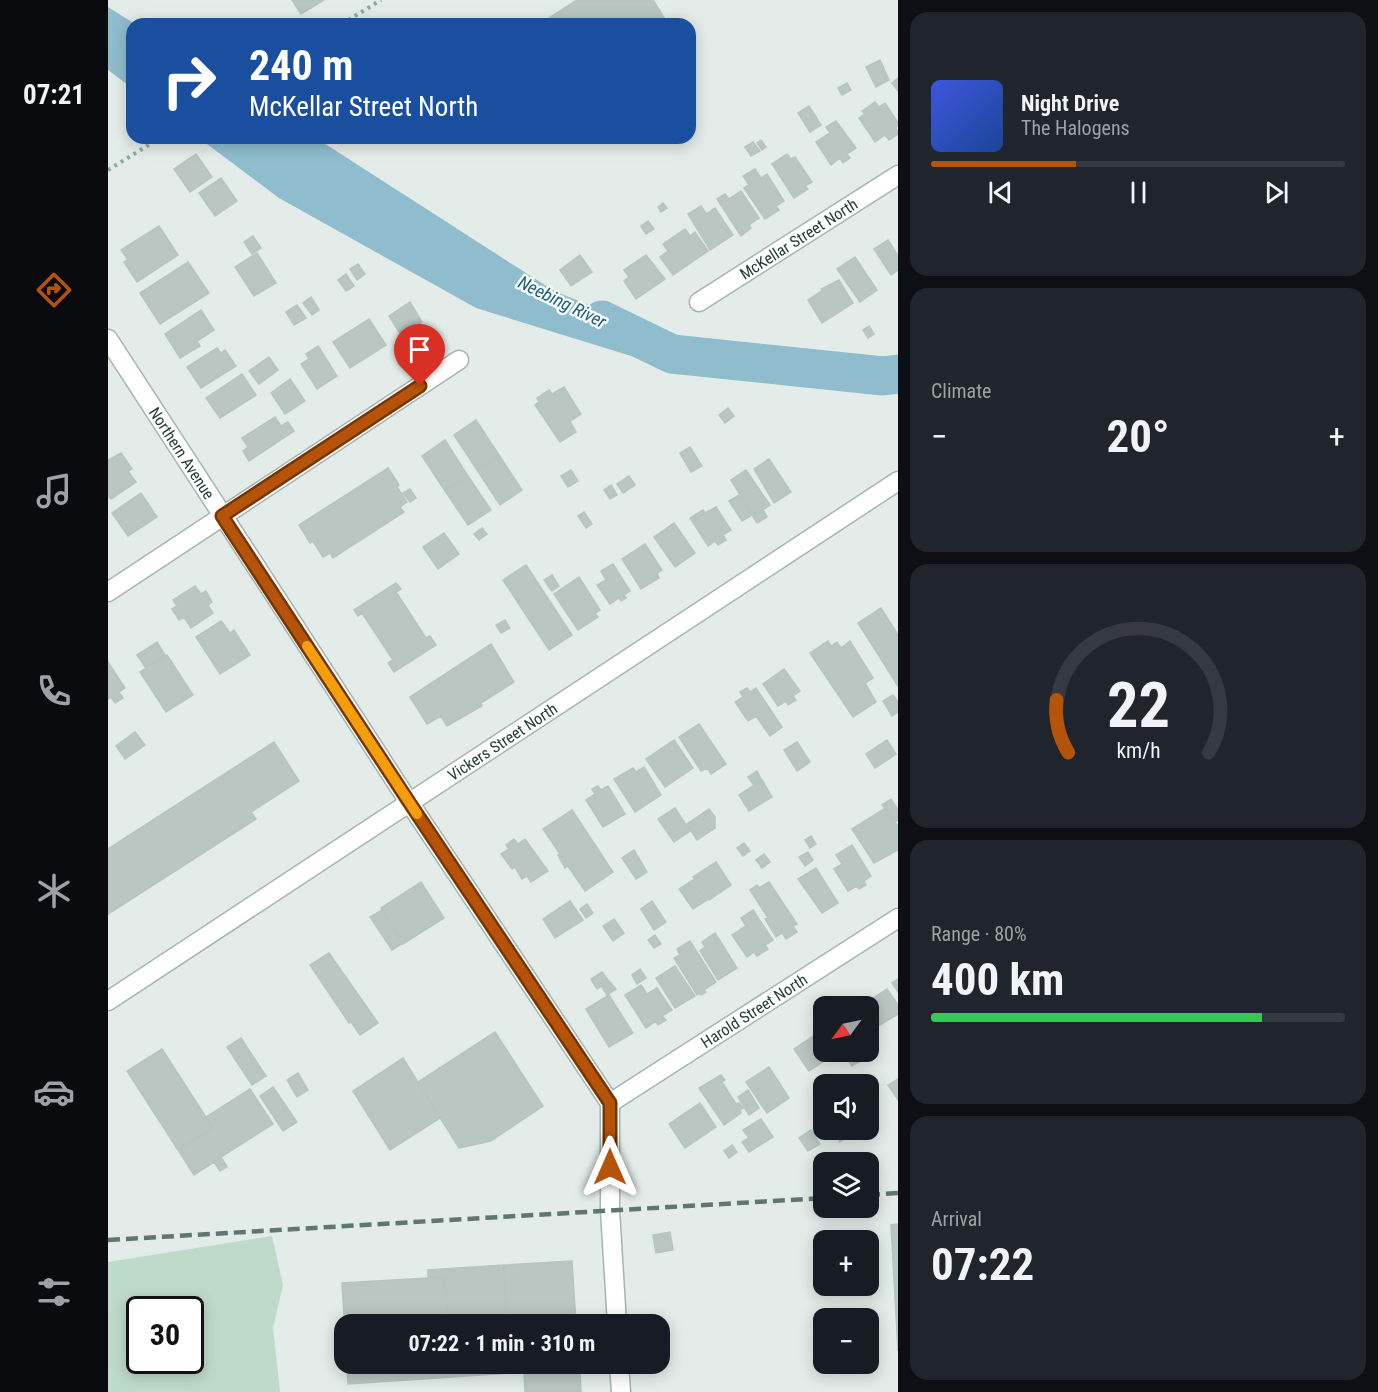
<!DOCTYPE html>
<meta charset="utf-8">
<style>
body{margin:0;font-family:"Roboto Condensed",sans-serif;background:#20242c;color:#f1f3f6;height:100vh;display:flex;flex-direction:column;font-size:22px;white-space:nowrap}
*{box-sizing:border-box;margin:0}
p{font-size:20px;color:#9ea1a6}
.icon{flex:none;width:33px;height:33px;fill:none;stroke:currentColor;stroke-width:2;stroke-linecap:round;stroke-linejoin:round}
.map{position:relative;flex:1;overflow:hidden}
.sheet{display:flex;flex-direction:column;gap:12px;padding:12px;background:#0d0f14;width:480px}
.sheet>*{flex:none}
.top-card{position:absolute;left:18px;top:18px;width:570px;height:126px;border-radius:18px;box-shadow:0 3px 15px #0003;background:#1a4fa0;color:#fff;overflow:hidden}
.needle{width:39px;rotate:237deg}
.fabs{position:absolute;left:705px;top:996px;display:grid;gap:12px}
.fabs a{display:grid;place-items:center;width:66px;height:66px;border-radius:12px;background:#171b24;box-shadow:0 3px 15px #0003;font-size:30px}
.speed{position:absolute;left:18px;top:1296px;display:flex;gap:12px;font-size:30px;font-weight:700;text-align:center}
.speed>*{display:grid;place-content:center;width:78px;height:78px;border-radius:50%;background:#171b24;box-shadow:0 3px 15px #0003;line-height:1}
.speed .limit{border:3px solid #111;border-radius:9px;background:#fff;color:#111}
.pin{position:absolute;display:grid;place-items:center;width:51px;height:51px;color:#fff;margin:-62px -26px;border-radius:50% 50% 50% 0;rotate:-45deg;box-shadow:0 0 6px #0007}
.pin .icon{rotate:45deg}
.me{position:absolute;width:66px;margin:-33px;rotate:0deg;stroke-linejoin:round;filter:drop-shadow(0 0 4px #0008)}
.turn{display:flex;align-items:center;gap:21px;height:126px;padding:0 24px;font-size:27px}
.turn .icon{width:78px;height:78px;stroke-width:2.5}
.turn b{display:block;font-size:42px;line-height:51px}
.big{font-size:45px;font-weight:700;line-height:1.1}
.sheet .widget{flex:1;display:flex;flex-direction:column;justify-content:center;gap:9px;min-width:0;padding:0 21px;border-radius:18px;background:#20242c}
.sheet .dial{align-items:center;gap:0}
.dial svg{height:156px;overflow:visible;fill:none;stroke:#363941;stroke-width:7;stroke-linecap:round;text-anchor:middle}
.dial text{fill:#f1f3f6;stroke:none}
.song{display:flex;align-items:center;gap:18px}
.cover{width:72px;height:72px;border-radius:9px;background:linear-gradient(135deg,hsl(230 70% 55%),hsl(220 70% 35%))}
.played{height:6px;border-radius:3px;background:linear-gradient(90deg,#b45309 35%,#363941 35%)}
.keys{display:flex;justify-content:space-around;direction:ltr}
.heat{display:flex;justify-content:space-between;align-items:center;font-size:33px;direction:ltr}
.charge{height:9px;border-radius:4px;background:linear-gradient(90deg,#34c759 80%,#363941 0)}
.trip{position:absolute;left:226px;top:1314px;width:336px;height:60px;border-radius:18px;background:#171b24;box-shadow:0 3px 15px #0003;font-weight:700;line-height:60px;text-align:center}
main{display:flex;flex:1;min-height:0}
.tab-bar{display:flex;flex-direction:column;width:108px;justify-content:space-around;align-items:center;background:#090b0e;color:#9ea1a6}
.tab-bar .icon{width:42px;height:42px}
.tab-bar .current{color:#b45309}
.tab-bar b{font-size:27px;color:#f1f3f6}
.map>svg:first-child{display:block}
</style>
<main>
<nav class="tab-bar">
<b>07:21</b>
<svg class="icon current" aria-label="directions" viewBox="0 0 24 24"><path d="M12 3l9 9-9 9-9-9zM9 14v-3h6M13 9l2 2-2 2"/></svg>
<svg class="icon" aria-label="music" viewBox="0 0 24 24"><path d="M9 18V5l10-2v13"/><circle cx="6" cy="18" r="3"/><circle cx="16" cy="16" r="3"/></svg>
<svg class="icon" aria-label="phone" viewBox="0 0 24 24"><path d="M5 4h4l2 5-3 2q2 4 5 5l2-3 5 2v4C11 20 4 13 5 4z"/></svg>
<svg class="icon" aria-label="climate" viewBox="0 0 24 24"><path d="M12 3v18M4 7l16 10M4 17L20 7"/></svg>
<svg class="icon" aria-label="car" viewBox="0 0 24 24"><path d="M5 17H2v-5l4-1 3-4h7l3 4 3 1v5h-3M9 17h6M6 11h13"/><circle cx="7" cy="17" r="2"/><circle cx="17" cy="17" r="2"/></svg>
<svg class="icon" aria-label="filters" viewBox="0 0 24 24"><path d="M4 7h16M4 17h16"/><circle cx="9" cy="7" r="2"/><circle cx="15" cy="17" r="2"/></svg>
</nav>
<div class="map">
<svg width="790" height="1392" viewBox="0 0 790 1392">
<rect width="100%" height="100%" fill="#e3ece9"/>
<path fill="#bedbc9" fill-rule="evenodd" d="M164,1236L175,1285L165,1328L172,1392H0V1262ZM32,1310H82V1360H32Z"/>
<path fill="#8fbdcd" d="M0,7L27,24H24V88L0,70Z
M91,138H208L446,291L549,332L533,359L368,308L171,198Z"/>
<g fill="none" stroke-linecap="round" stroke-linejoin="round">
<path stroke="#8fbdcd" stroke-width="39" d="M494,320L564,354L775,376L790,374"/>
</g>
<path fill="#b9c6c2" stroke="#b6c5c0" stroke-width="1.5" d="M184,0H216L193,14Z
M469,0H545L560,24H437L435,22Z
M772,60L781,80L768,87L758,67Z
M790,78V91L784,83Z
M739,83L743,90L734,95L730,88Z
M767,102L771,107L777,103L790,123L788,128L790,134L781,140L777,135L767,142L751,118L757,114L754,111Z
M701,106L713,125L702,132L690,113Z
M728,121L748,148L739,154L742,158L735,163L732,158L723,165L708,142L722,133L718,127Z
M653,140L658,147L654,150L649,143Z
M645,142L652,151L643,156L637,147Z
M88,154L104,177L82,192L66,169Z
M679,154L683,159L687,157L704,182L697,186L700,189L686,198L664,164Z
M647,169L653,178L659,174L676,201L668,206L671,210L657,219L636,188L641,185L635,176Z
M113,178L129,201L107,216L91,193Z
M633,191L651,218L641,225L643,228L633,236L609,199L617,194L621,199Z
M555,203L559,208L553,212L550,207Z
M593,206L598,214L607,208L625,235L602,250L580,214Z
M540,221L546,229L538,234L533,226Z
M51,226L70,255L29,282L16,262L20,260L13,250Z
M577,229L582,236L587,232L600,251L565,275L552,257L560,251L555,244Z
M145,236L153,248L144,254L136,242Z
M780,240L790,256V270L783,275L766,249Z
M149,253L168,283L146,296L127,267Z
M472,255L484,272L463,286L452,270Z
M538,255L557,279L528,299L516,281L521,277L516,270Z
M747,257L769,290L752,302L729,269Z
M80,262L101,293L52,324L32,293Z
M250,264L257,274L249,280L242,269Z
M238,274L246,286L238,291L230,280Z
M731,280L745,303L714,323L700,300L714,291L713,289Z
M203,297L211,310L204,315L195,303Z
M302,302L314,322L293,335L281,316Z
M189,305L198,318L186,325L178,312Z
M93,310L106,330L89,341L92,346L72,358L57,334Z
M261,319L278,345L242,368L225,342Z
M761,326L766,334L760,338L755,330Z
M210,346L229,376L209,389L193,364L201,359L198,354Z
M109,348L113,353L117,350L128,366L93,388L79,367Z
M161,357L170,370L151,384L141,371Z
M134,374L148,395L112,418L98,398Z
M182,379L197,401L177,414L163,393Z
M456,387L473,414L462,421L468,432L452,442L427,405L431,402L429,398L441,390L444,394Z
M620,408L626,416L617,423L611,415Z
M167,417L173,426L180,422L186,431L141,461L135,451L140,447L134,438Z
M368,420L391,455L369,470L346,435Z
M337,440L360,476L337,491L314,456Z
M582,447L594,466L583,472L572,453Z
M13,453L24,469L20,471L28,482L3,499L0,496V460Z
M391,455L414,490L392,505L369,470Z
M661,459L683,492L666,503L646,469Z
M280,468L291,485L289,487L299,502L292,507L296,512L225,558L222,553L215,557L205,541L202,543L191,525Z
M463,470L470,481L460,487L453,476Z
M638,470L662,505L655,510L659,517L649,523L623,480Z
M360,476L383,510L360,525L337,491Z
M521,476L527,485L515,493L509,484Z
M503,485L509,495L502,499L496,490Z
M302,489L308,498L302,502L295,493Z
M33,493L49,517L20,536L4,513Z
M631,495L644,515L634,521L621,501Z
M608,507L623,530L615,535L618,540L610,545L607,541L600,546L582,518L595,510L597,513Z
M476,512L484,524L478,528L470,516Z
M566,523L587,553L567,567L546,537Z
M374,528L379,534L371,540L366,534Z
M336,533L351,554L330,569L315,547Z
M537,544L554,570L549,573L551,578L533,589L514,559Z
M505,564L522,591L516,595L518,598L513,601L511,598L502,604L489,585L498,580L493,571Z
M418,565L464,635L441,650L395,580Z
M444,575L451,586L444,591L436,580Z
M471,577L492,610L487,613L490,617L470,630L446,594Z
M288,583L293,589L288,592L318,638L322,636L328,645L286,672L280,663L285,660L254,613L250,616L246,610Z
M87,586L93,594L98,591L104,602L100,605L105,613L83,628L76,617L71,620L64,609L69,606L65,600Z
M773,608L790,635V686L750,623Z
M397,620L402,628L393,633L388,625Z
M113,621L122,633L126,630L142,655L112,674L88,637Z
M720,641L723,646L729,642L733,648L742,641L765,678L757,683L768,702L745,717L702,653Z
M49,642L57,655L37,667L29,655Z
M383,644L406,682L373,703L374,706L339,726L333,716L319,724L302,697Z
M59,655L85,695L58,712L32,672Z
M0,662L17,688L11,692L15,698L7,703L3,697L0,699Z
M676,669L692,691L685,696L688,700L680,705L678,701L670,706L655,684Z
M639,688L642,692L648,688L674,727L662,736L648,716L640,721L627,702L635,697L632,692Z
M785,695L790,702V712L784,716L775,701Z
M591,724L618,764L603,774L599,768L593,771L571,737Z
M27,732L37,745L17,759L8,746Z
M566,740L585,768L557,787L538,759Z
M779,740L788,754L767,768L758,754Z
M166,742L191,781L143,812L148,819L0,914V849Z
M689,742L702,762L689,771L676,750Z
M536,767L553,795L527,812L506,779L525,768L528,772Z
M649,771L653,779L645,784L640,777Z
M654,780L664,797L641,811L631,795Z
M490,786L493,790L500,786L517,814L495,827L478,800L487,794L484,789Z
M783,799L790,810V820L787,822L774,805Z
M567,808L582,831L566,842L550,819Z
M601,809L607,817V828L589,840L579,824Z
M776,809L790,826V850L766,863L744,829Z
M464,810L505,872L477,891L460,866L457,868L450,855L452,854L435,829Z
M703,836L708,844L702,848L697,840Z
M406,839L410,844L417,839L440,871L423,882L419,876L414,879L407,867L404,869L393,854L401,849L398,845Z
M636,843L642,851L635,856L629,848Z
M744,845L763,876L756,881L758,885L751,889L749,886L740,891L726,869L734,864L728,855Z
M526,850L539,872L528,879L514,858Z
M700,852L705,860L697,866L691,857Z
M656,854L662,862L654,868L648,860Z
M608,862L623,885L601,900L585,877Z
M708,868L730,903L714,913L690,879Z
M585,880L599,900L585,909L571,889Z
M313,882L336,918L295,944L273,908Z
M661,882L689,924L685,926L689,932L678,939L674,933L668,937L657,919L660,918L642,890L649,885L651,888Z
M462,901L475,920L447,938L435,919Z
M544,901L558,922L546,930L533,909Z
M479,904L485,913L478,918L472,909Z
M274,910L295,943L284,950L262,917Z
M645,910L665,940L657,945L660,949L649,956L646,952L639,957L624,935L638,926L633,918Z
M506,919L516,933L505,941L495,926Z
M607,933L629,968L610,980L592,951L597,947L594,942Z
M547,935L553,944L546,948L540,940Z
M582,941L608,982L596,990L598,992L593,995L592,993L589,995L566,958L572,955L569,949Z
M221,953L270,1023L252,1035L243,1022L241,1023L202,965Z
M567,966L587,996L567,1008L548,978Z
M532,969L538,978L529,984L524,975Z
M494,972L501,981L489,989L483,979Z
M790,979V992L784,983Z
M502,982L508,989L499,995L494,987Z
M533,985L539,994L549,988L564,1010L554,1016L558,1020L550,1025L548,1021L538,1028L517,995Z
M779,989L790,1005V1014L767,1028L760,1018V1006H753Z
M501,995L525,1033L501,1047L478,1009Z
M713,1031L716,1036V1052H726L727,1054L701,1071L686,1049Z
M387,1032L435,1106L383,1141L351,1148L310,1082Z
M133,1038L158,1076L144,1085L119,1047Z
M54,1049L105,1128L70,1150L19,1071Z
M734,1052H751L756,1059L744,1066Z
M295,1058L332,1118L282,1150L245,1091Z
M661,1067L681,1098L659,1113L638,1082Z
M190,1073L200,1090L189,1097L179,1080Z
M613,1075L617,1080L614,1082L628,1104L631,1103L635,1108L632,1110L633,1113L616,1125L591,1088Z
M790,1079V1100L780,1085Z
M165,1087L189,1122L175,1131L152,1096Z
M142,1089L165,1124L113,1157L119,1167L112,1171L106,1162L86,1175L70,1150L105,1128L98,1117Z
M640,1090L651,1108L641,1115L630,1097Z
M592,1103L608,1127L577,1148L561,1124Z
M653,1119L665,1137L641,1152L634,1142L641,1138L635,1130Z
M703,1130L712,1144L700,1151L691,1138Z
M724,1130H736L740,1136L732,1142Z
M624,1145L629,1152L621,1158L616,1151Z
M790,1224V1351L783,1225Z
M562,1232L565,1250L548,1253L545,1235Z
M464,1261L468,1324H399L396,1265Z
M396,1265L399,1324H340L337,1277L320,1278V1270Z
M337,1277L340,1324H237V1331L234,1283Z
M239,1364H343L344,1377L240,1384Z
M343,1364H402V1373L344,1377Z
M402,1364H470V1370L402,1373Z
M472,1370L473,1392H417L416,1372Z"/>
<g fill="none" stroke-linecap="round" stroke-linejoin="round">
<defs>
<g id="minor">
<path id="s1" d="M591,302L790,175"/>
<path id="s2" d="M0,339L301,802L502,1103V1210L509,1324"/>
<path d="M0,592L351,360"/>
<path id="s3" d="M0,1001L790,481"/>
<path id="s4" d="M502,1103L790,918"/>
<path d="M511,1364L513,1392"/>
</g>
</defs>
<use href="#minor" stroke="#a6b4b0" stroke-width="21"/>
<path stroke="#86ada5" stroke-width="4" stroke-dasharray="3 4.5" stroke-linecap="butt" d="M234,24L273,0
M0,170L52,138"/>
<use href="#minor" stroke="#fff" stroke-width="18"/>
<path stroke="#5f7773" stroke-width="4.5" stroke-dasharray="12 6" stroke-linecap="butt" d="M760,1195L790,1193
M0,1240L716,1198"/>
</g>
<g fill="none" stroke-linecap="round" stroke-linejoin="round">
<defs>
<path id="route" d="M312,386L114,516L301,802L502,1103V1167"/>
</defs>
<use href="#route" stroke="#753606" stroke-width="15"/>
<use href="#route" stroke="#b45309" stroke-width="10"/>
<path stroke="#f59e0b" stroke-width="10" d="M199,646L309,814"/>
</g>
<g text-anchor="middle" stroke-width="5" stroke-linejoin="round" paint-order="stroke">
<g font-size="16" fill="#243c38" stroke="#f3f9f7">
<text dy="6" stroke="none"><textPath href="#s1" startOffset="118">McKellar Street North</textPath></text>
<text dy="6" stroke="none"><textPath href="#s2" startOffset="136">Northern Avenue</textPath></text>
<text dy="6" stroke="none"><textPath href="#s3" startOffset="472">Vickers Street North</textPath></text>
<text dy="6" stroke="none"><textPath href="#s4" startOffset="171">Harold Street North</textPath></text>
</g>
<g font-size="18" font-style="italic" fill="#235d73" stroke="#f3f9f7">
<text transform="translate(454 302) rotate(26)" y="6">Neebing River</text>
</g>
</g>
</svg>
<div class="fabs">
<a><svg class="needle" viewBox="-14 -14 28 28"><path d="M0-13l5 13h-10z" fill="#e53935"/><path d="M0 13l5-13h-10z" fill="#9ea1a6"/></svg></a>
<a><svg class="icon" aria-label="sound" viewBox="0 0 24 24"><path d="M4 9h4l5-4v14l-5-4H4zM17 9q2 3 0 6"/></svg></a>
<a><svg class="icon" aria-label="layers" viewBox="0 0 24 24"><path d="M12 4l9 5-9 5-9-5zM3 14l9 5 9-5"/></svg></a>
<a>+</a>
<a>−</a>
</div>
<div class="speed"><div class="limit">30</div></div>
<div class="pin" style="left:312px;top:386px;background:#d93025"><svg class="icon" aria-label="arrive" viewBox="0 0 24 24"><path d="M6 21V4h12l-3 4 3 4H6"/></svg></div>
<svg class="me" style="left:502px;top:1167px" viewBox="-20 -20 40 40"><path d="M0-17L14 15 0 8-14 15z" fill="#b45309" stroke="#fff" stroke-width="4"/></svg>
<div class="trip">07:22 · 1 min · 310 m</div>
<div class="top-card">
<div class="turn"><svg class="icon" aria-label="right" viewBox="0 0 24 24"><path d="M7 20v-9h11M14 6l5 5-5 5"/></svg><div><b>240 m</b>McKellar Street North</div></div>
</div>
</div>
<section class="sheet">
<div class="widget">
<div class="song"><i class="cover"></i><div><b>Night Drive</b><p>The Halogens</p></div></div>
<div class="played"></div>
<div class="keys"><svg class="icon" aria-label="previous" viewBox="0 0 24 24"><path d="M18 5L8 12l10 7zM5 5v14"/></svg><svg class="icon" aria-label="pause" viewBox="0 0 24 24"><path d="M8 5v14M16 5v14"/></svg><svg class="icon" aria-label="next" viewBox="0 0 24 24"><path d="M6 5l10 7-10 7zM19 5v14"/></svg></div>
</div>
<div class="widget"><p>Climate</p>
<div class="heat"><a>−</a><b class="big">20°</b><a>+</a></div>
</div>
<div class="widget dial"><svg viewBox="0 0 100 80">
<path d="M14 69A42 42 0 1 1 86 69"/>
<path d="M14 69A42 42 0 0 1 8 42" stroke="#b45309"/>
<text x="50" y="56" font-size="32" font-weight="700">22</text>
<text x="50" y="72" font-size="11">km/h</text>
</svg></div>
<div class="widget"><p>Range · 80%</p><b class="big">400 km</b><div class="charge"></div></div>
<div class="widget"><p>Arrival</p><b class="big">07:22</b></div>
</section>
</main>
